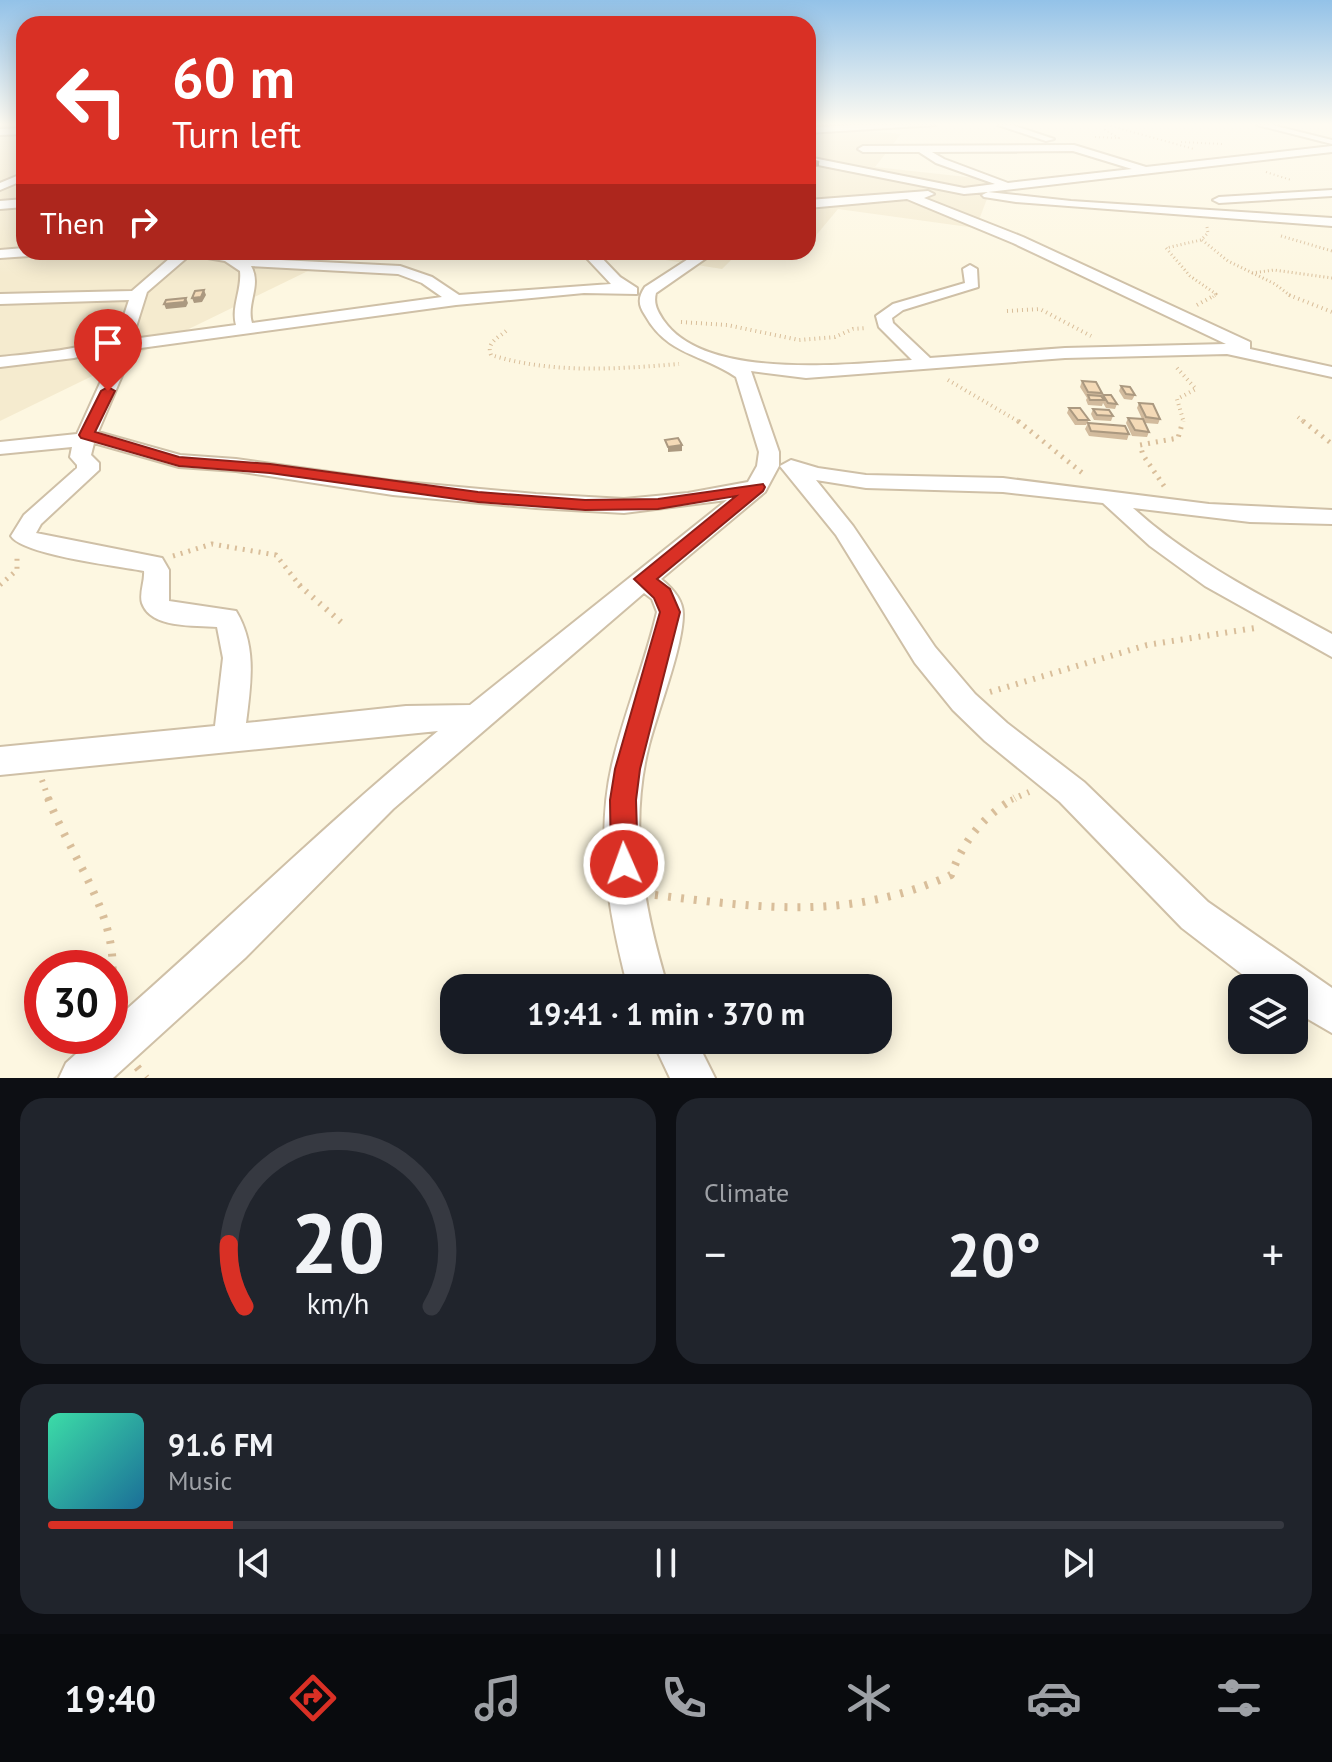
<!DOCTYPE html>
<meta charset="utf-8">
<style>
body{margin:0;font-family:"PT Sans",sans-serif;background:#20242c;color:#f1f3f6;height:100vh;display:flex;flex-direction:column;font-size:30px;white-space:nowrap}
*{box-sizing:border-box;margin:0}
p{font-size:26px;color:#9ea1a6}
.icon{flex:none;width:44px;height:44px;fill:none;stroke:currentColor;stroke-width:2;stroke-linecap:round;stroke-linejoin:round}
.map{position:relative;height:1078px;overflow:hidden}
.details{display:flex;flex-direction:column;gap:20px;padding:20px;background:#0d0f14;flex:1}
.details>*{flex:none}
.banner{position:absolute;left:16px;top:16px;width:800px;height:244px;border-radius:24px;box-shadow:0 4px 20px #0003;background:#d93025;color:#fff;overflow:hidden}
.fabs{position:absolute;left:1228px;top:974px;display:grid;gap:16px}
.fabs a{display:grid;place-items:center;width:80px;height:80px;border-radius:16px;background:#171b24;box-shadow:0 4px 20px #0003;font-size:40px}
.speed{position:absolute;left:24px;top:950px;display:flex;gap:16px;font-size:40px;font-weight:700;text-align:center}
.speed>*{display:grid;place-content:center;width:104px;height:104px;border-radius:50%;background:#171b24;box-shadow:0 4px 20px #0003;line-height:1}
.speed .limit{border:12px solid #d22;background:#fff;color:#111}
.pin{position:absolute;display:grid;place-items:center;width:68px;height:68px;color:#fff;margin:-82px -34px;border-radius:50% 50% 50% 0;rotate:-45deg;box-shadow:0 0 8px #0007}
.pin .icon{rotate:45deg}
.me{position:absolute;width:88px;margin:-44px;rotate:358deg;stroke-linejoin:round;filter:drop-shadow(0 0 6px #0008)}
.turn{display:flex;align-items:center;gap:28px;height:168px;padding:0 24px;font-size:36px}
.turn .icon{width:104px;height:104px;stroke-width:2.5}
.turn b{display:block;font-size:56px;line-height:68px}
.then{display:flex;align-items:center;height:76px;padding:0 24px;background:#0003;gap:16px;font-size:30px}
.big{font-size:60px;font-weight:600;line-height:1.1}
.details .widget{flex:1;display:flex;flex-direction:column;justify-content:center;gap:12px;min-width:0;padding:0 28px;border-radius:24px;background:#20242c}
.details .dial{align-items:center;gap:0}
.dial svg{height:208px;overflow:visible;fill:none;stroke:#363941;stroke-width:7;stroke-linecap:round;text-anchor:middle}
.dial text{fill:#f1f3f6;stroke:none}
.song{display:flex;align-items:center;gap:24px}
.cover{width:96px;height:96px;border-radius:12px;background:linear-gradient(135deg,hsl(160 70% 55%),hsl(200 70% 35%))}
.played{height:8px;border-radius:4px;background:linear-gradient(90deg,#d93025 15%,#363941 15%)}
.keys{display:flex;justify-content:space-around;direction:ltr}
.heat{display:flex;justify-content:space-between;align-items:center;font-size:44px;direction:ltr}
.details .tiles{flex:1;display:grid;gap:20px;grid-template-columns:1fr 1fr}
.widget:last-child{grid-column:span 2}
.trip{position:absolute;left:440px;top:974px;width:452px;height:80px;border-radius:24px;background:#171b24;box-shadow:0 4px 20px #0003;font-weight:600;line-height:80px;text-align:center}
.tabs{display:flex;height:128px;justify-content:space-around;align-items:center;background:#090b0e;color:#9ea1a6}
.tabs .icon{width:56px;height:56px}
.tabs .current{color:#d93025}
.tabs b{font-size:36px;color:#f1f3f6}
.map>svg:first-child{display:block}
</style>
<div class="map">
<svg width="1332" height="1078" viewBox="0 0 1332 1078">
<rect width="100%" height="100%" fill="#fdf7e1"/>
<path fill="#f5ebcf" d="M0,125H24V252H347L0,421Z
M808,125L901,134L875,167L994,180L976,228L838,209L808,245Z
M616,252H739L722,269Z"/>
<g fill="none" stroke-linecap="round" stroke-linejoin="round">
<defs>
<path id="minor" d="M864,125H936L808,133V127Z
M998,125H1012L1054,139L1046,141Z
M1257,125H1272L1332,140V144Z
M24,128V134L0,135V129Z
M1074,145L1146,167L1332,146V152L988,192L1071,201L1332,218V226L1016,202L984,197L982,195L988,192L964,194L808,163V157L964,188L995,184L936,163L919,152H863L858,149L863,146ZM1073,151L1132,169L1008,183L944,159L932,152Z
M24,173V180L0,190V183Z
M1332,190V196L1219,203L1213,200L1219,197Z
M928,191L934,194L924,198L1023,237L1250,342V349L1332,367V377L1227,354L1065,358L806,378L751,371L779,452V466L765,492L661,579C671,587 683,599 683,614C683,647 658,710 649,745C628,827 644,909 668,988H628C609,915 595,839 612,765C624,713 645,664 657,612L652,599L644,593L393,809L245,958L113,1078H59L66,1063L96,1036H110V1024C221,927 325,824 438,731L0,775V747L215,726L223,658L217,627C195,625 151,629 142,603C139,593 145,581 144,571C118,566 23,555 11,536L24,515L77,468V465L70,457L72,447L0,454V442L77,434L111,359L108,348L74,358L0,367V357C25,354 95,350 112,334C122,325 125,312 129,300L0,304V294L132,291L177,252H219L261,259L400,266L432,277L459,295L611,284L581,252H596L620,277L637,288V294L584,293L456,305L126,350L129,359L98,432L180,455L236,459L393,481L536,494L624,499L688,493L748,482L757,466L759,452L736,377C701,353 668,356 645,315C638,305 638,297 645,287L699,252H715L656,293C653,304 658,312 664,321C706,381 848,364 912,360L879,327L876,316L893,304L965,283L963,269L970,265L977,269L978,287L903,310L892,318L893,323L930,358L1065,348L1226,344L1013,243L907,199L808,208V200ZM190,255L225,261L240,271C242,290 231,307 236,325L125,340L136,327L147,292ZM251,266L398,274L422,283L442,297L252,323C246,303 262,285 251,266ZM94,443L179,467L236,471L393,495L536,508L624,513L727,500L470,705L406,706L246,723C251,683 257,646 236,611L169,601V570L162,558L36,533L41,524L99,470V463L91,455Z
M24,199V207L0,209V201Z
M24,248V252H36L29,256L0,258V250Z
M791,460L818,468L866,475L1003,478L1209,504L1332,510V524L1250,522L1133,508C1191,561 1264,597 1332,634V657L1205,586L1150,546L1103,503L1003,492L866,488L816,480L853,526L935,647L975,694L1007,723L1084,782L1208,902L1332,988V1033L1294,1011V988H1260L1182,928L1060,802L985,741L953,710L915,663L836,535L780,466Z
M652,1040H696L715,1078H670Z"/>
</defs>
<use href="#minor" stroke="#cfc0a7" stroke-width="4"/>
<path stroke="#d9be9a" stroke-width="2" stroke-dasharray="1 3" stroke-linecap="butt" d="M1107,125L1194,149
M1095,137L1119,138L1105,130V125
M1181,142L1223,144
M1266,172L1291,180"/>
<path stroke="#d9be9a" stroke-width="3" stroke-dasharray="1 3" stroke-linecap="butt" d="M1207,227L1208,233L1201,240L1166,248L1190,276L1216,294L1213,297
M1281,236L1332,251
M1202,240L1228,261L1275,284L1292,297
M416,257L444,252
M1252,273L1274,270L1332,278"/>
<path stroke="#d9be9a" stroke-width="4" stroke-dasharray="1 4" stroke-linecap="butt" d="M1289,295L1332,312
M1197,305L1215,295
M1007,311L1040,309L1091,336
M681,322L727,325L799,340L835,337L853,329L867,328
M506,331C498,338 486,343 491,355C552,374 616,369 679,364
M1177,368L1196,389L1177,399L1184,423
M948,380L1021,423
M1298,417L1305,423"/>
<path stroke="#d9be9a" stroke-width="5" stroke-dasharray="2 6" stroke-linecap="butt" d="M1018,421L1086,476
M1303,421L1332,444
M1164,486L1143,455L1140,445L1178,438L1183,421
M173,556L212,544L276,555L301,587
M0,585L17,570V554"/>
<path stroke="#d9be9a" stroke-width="6" stroke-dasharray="2 7" stroke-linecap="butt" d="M299,585L342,623
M990,692L1147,645L1255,628
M42,780L49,800
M1011,800L1029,792"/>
<path stroke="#d9be9a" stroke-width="8" stroke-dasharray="3 10" stroke-linecap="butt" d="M48,798C71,859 125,922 110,990
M655,895C762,908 849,921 951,875C964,840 982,817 1015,798
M137,1067L146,1078"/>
<use href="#minor" fill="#fff" fill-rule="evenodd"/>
</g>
<path fill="#d2bb9d" d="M1082,381L1102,393V397L1103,395L1117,404L1115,409L1106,408L1103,403L1102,406L1088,405L1086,400L1087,398L1080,387Z
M1121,386L1135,395L1132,400L1124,399L1119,391Z
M1139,403L1160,419L1158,424L1145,423L1149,432L1147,437L1132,436L1126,423L1128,418L1142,419L1137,408Z
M1069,408L1089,420L1086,425H1075L1067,413Z
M1093,409L1113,416L1111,421L1094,420L1091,414Z
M1088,423L1129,434L1127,440L1089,436L1085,429Z"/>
<path fill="#ab9980" d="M819,162V166L808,168V164Z
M204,290L206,295L202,302L194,303L192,298Z
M186,298L188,303L186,307L166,309L164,304Z
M682,445V451L668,452V447Z"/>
<path fill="#f4dab7" stroke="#ab9980" stroke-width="2" d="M808,159H809L819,162L808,164Z
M204,290L201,297L192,298L195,291Z
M186,298L184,302L164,304L166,300Z
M1082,381L1096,382L1102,393L1088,392Z
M1121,386L1130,387L1135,395L1126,394Z
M1088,395L1101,396L1104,400H1090Z
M1103,395H1111L1117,404L1108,403Z
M1139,403L1153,404L1160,419L1146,417Z
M1069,408H1080L1089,420H1078Z
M1093,409L1109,410L1113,416L1097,415Z
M1128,418L1143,419L1149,432L1135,430Z
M1088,423L1125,426L1129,434L1091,431Z
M678,438L682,445L668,447L665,440Z"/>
<linearGradient id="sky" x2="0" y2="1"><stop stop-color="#93c2e8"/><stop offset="0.45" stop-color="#fefbf2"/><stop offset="1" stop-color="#fefbf2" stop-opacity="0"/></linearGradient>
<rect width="1332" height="276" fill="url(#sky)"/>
<path fill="#d93025" stroke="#8d1f18" stroke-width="2" d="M108,387L115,391L95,432L179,457L270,464L478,492L585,500L658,499L763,484L765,487L763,491L657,579L670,589L680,612L640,769L636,800L638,864L634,873L624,877L615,873L611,864L610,800L615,769L660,612L654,598L634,579L736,496L658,509L585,510L478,502L270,473L179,466L81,438L79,435L101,391Z"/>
</svg>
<div class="fabs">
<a><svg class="icon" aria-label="layers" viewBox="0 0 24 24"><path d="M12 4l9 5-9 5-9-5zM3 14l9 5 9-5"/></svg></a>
</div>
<div class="speed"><div class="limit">30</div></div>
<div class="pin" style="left:108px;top:391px;background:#d93025"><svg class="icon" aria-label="arrive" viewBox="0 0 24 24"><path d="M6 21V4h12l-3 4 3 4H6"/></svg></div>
<svg class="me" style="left:624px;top:864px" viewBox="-20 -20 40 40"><circle r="17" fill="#d93025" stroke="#fff" stroke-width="3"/><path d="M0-11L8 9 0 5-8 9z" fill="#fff"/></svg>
<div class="trip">19:41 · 1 min · 370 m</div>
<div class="banner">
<div class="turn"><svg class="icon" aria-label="left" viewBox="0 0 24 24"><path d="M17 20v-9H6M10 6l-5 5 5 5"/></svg><div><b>60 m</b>Turn left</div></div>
<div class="then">Then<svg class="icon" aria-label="right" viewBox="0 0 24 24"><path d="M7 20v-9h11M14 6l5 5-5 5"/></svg></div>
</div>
</div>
<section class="details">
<div class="tiles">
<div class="widget dial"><svg viewBox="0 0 100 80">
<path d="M14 69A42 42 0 1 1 86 69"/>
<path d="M14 69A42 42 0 0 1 8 45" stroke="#d93025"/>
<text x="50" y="56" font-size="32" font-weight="700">20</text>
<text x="50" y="72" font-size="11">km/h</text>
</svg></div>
<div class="widget"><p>Climate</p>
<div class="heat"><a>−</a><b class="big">20°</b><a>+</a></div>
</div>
<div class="widget">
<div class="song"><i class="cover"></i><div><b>91.6 FM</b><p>Music</p></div></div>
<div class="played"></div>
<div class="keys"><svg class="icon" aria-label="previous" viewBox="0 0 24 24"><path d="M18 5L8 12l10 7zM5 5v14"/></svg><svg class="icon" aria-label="pause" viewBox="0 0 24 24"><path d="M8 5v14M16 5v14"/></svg><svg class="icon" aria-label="next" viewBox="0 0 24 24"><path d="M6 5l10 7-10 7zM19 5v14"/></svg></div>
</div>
</div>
</section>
<nav class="tabs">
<b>19:40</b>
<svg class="icon current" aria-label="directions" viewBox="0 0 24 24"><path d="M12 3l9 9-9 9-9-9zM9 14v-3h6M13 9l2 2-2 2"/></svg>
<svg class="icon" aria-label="music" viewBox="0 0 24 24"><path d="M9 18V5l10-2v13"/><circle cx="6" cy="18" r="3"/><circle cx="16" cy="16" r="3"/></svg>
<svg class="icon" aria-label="phone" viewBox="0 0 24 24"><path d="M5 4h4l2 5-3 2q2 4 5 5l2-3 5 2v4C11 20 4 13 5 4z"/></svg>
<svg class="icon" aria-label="climate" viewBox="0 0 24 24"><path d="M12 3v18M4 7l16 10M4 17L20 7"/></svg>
<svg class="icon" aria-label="car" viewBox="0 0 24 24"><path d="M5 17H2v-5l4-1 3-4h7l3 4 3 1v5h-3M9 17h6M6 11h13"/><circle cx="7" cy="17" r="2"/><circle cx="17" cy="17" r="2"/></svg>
<svg class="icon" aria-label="filters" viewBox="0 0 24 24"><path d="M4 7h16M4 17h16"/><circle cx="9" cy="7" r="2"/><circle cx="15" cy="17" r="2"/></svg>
</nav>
